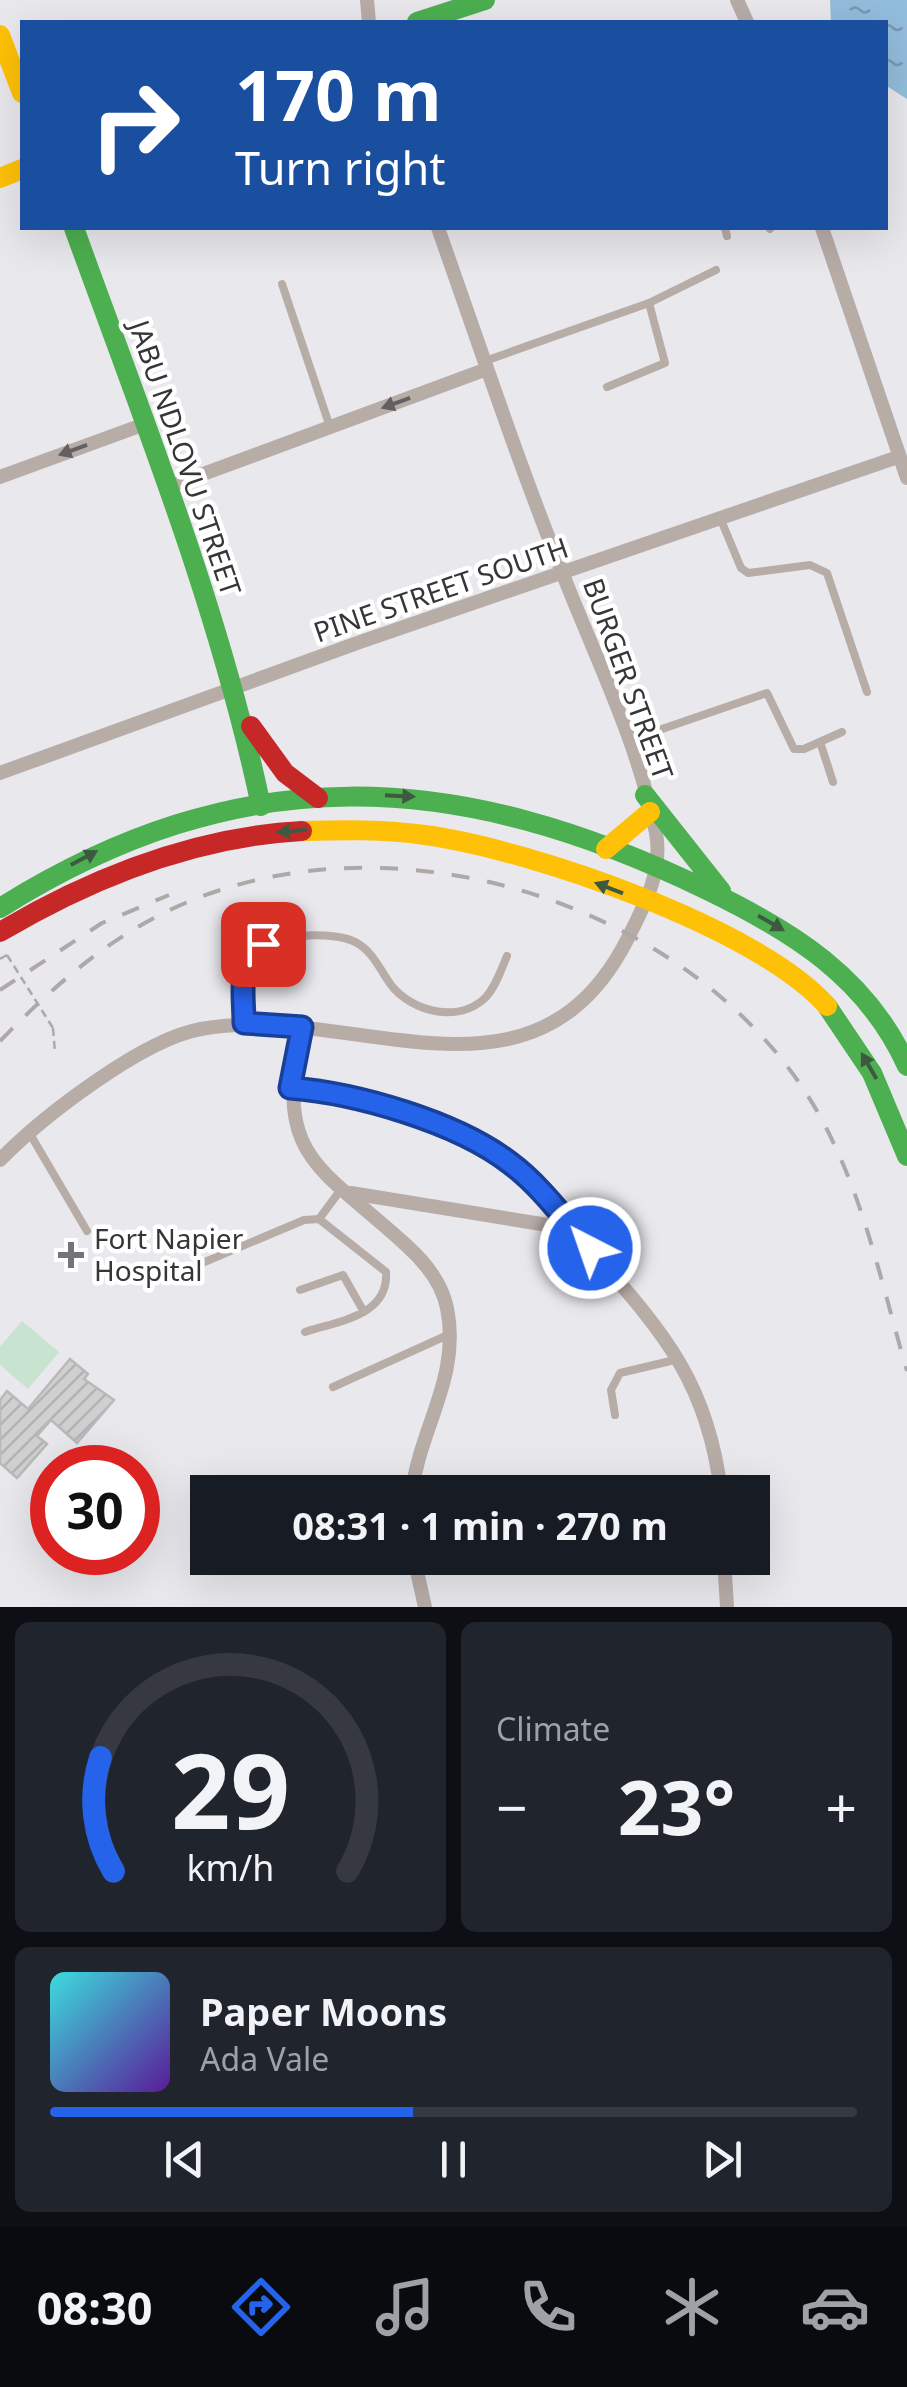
<!DOCTYPE html>
<meta charset="utf-8">
<style>
body{margin:0;font-family:"Noto Sans",sans-serif;background:#20242c;color:#f1f3f6;height:100vh;display:flex;flex-direction:column;font-size:38px;white-space:nowrap}
*{box-sizing:border-box;margin:0}
p{font-size:32px;color:#9ea1a6}
.icon{flex:none;width:55px;height:55px;fill:none;stroke:currentColor;stroke-width:2;stroke-linecap:round;stroke-linejoin:round}
.map{position:relative;height:1607px;overflow:hidden}
.side{display:flex;flex-direction:column;gap:15px;padding:15px;background:#0d0f14;flex:1}
.side>*{flex:none}
.banner{position:absolute;left:20px;top:20px;width:868px;height:210px;border-radius:0px;box-shadow:0 10px 40px #0002;background:#1a4fa0;color:#fff;overflow:hidden}
.speed{position:absolute;left:30px;top:1445px;display:flex;gap:20px;font-size:50px;font-weight:700;text-align:center}
.speed>*{display:grid;place-content:center;width:130px;height:130px;border-radius:50%;background:#171b24;box-shadow:0 10px 40px #0002;line-height:1}
.speed .limit{border:15px solid #d22;background:#fff;color:#111}
.pin{position:absolute;display:grid;place-items:center;width:85px;height:85px;color:#fff;margin:-42px;border-radius:20px;box-shadow:0 5px 15px #0006}
.me{position:absolute;width:110px;margin:-55px;rotate:319deg;stroke-linejoin:round;filter:drop-shadow(0 0 8px #0008)}
.turn{display:flex;align-items:center;gap:35px;height:210px;padding:0 50px;font-size:45px}
.turn .icon{width:130px;height:130px;stroke-width:2.5}
.turn b{display:block;font-size:70px;line-height:85px}
.big{font-size:75px;font-weight:700;line-height:1.1}
.side .card{flex:1;display:flex;flex-direction:column;justify-content:center;gap:15px;min-width:0;padding:0 35px;border-radius:15px;background:#20242c}
.side .dial{align-items:center;gap:0}
.dial svg{height:260px;overflow:visible;fill:none;stroke:#363941;stroke-width:7;stroke-linecap:round;text-anchor:middle}
.dial text{fill:#f1f3f6;stroke:none}
.song{display:flex;align-items:center;gap:30px}
.cover{width:120px;height:120px;border-radius:15px;background:linear-gradient(135deg,hsl(180 70% 55%),hsl(270 70% 35%))}
.played{height:10px;border-radius:5px;background:linear-gradient(90deg,#2563eb 45%,#363941 45%)}
.keys{display:flex;justify-content:space-around;direction:ltr}
.heat{display:flex;justify-content:space-between;align-items:center;font-size:55px;direction:ltr}
.side .tiles{flex:1;display:grid;gap:15px;grid-template-columns:1fr 1fr}
.card:last-child{grid-column:span 2}
.trip{position:absolute;left:190px;top:1475px;width:580px;height:100px;border-radius:0px;background:#171b24;box-shadow:0 10px 40px #0002;font-weight:700;line-height:100px;text-align:center}
.menu{display:flex;height:160px;justify-content:space-around;align-items:center;background:#090b0e;color:#9ea1a6}
.menu .icon{width:70px;height:70px}
.menu .selected{color:#2563eb}
.menu b{font-size:45px;color:#f1f3f6}
.map>svg:first-child{display:block}
</style>
<div class="map">
<svg width="907" height="1607" viewBox="0 0 907 1607">
<defs>
<pattern id="water-ripples" width="26" height="14" patternUnits="userSpaceOnUse" patternTransform="scale(2.5)"><rect width="26" height="14" fill="#93bddc"/><path d="M2 4q2-2 4 0t4 0M15 11q2-2 4 0t4 0" fill="none" stroke="#799ab3"/></pattern>
<pattern id="building-hatch" width="6" height="6" patternUnits="userSpaceOnUse" patternTransform="scale(2.5)"><rect width="6" height="6" fill="#d1d0d1"/><path d="M-1 1l2-2M0 6l6-6M5 7l2-2" fill="none" stroke="#b4b3b4"/></pattern>
</defs>
<rect width="100%" height="100%" fill="#e8e8ed"/>
<path fill="#c8e4d0" d="M22,1321L59,1352L28,1389L0,1365V1347Z"/>
<path fill="url(#water-ripples)" d="M830,0H907V99L885,85V22H831Z"/>
<path fill="url(#building-hatch)" stroke="#b9b9ba" stroke-width="2.5" d="M70,1359L88,1374L84,1379L114,1400L77,1443L51,1420L37,1436L47,1444L17,1478L0,1463V1400L7,1391L28,1409Z"/>
<g fill="none" stroke-linecap="round" stroke-linejoin="round">
<path stroke="#b1a9a6" stroke-width="2.5" stroke-dasharray="8 5" stroke-linecap="butt" d="M0,959L7,955
M53,1028L55,1053"/>
<path stroke="#b8aca7" stroke-width="8" d="M725,228L727,236
M769,228L770,229
M282,284L330,427
M485,361L649,303L716,270
M607,387L665,363L649,303
M721,520L741,568L748,573L810,565L827,573L867,692
M630,740L767,693L794,749H804L842,732
M820,742L833,782
M244,1023C244,1004 238,972 249,955C264,933 336,930 357,943C374,953 380,970 391,985C412,1012 459,1024 486,997C496,986 501,970 507,956
M30,1134L87,1231
M319,1219L342,1188
M162,1280L304,1220L319,1219L386,1272C389,1316 338,1321 305,1332
M300,1290L343,1275L364,1312
M333,1387L450,1334
M615,1415L611,1390L620,1373L679,1359"/>
<path stroke="#b8aca7" stroke-width="14" d="M367,0L369,22
M737,0L747,22
M822,228L907,478
M0,477L145,424
M168,487L487,369
M0,773L360,642L898,457
M302,1027C273,1159 319,1165 406,1245C425,1262 442,1283 447,1308C461,1377 420,1427 412,1492
M290,1088C361,1094 447,1120 506,1160C537,1181 561,1215 585,1243C658,1327 707,1376 721,1492
M0,1160C42,1117 143,1039 201,1029C351,1001 532,1125 627,940C644,906 663,872 656,833C638,743 597,661 564,577C518,462 479,344 438,228
M351,1193L572,1229
M414,1558L425,1607
M724,1558L727,1607"/>
<path stroke="#4caf50" stroke-width="20" d="M417,22L485,0
M74,228C143,419 219,607 261,806
M645,795L721,891
M0,908C241,757 456,768 707,890C792,931 867,977 907,1066
M827,1006L872,1073L907,1156"/>
<path stroke="#ffc107" stroke-width="20" d="M0,35L22,93
M0,178L22,169
M302,831C343,830 384,829 425,835C529,849 759,928 827,1006
M606,849L650,812"/>
<path stroke="#c62828" stroke-width="20" d="M251,726L285,773L318,798
M0,932C93,877 193,837 302,831"/>
<path stroke="#aea8a7" stroke-width="4" stroke-dasharray="18 18" stroke-linecap="butt" d="M0,990L102,923L169,895
M0,1041C53,987 105,940 174,908C383,812 667,895 798,1081C858,1167 878,1272 907,1371"/>
<path stroke="#b1a9a6" stroke-width="2.5" stroke-dasharray="8 5" stroke-linecap="butt" d="M7,955L53,1028"/>
</g>
<defs><path id="oneway-solid" d="M-6-.8H1V-3.2L6.5 0L1 3.2V.8H-6Z" transform="scale(2.5)"/></defs>
<g fill="#645f60">
<use href="#oneway-solid" transform="translate(396 403) rotate(160)"/>
<use href="#oneway-solid" transform="translate(73 450) rotate(160)"/>
</g>
<g fill="#3d5a40">
<use href="#oneway-solid" transform="translate(400 796) rotate(3)"/>
<use href="#oneway-solid" transform="translate(292 831) rotate(175)"/>
<use href="#oneway-solid" transform="translate(84 858) rotate(-28)"/>
<use href="#oneway-solid" transform="translate(609 888) rotate(-159)"/>
<use href="#oneway-solid" transform="translate(771 923) rotate(30)"/>
<use href="#oneway-solid" transform="translate(869 1066) rotate(-120)"/>
</g>
<g fill="none" stroke-linecap="round" stroke-linejoin="round">
<defs>
<path id="route" d="M263,944C236,961 244,994 244,1023L302,1027L290,1088C356,1093 457,1122 510,1163C541,1186 565,1220 590,1248"/>
</defs>
<use href="#route" stroke="#184099" stroke-width="25"/>
<use href="#route" stroke="#2563eb" stroke-width="18"/>
</g>
<path fill="#747478" stroke="#fff" stroke-width="4" d="M66 1240h10v10h10v10h-10v10h-10v-10h-10v-10h10z"/>
<g text-anchor="middle" stroke-width="9" stroke-linejoin="round" paint-order="stroke">
<g font-size="28" fill="#363639" stroke="#fff">
<text transform="translate(185 458) rotate(71)" y="10">JABU NDLOVU STREET</text>
<text transform="translate(441 590) rotate(-19)" y="10">PINE STREET SOUTH</text>
<text transform="translate(628 679) rotate(70)" y="10">BURGER STREET</text>
</g>
<g font-size="28" fill="#363639" stroke="#fff" text-anchor="start">
<text x="94" y="1249">Fort Napier<tspan x="94" dy="32">Hospital</tspan></text>
</g>
</g>
</svg>
<div class="speed"><div class="limit">30</div></div>
<div class="pin" style="left:263px;top:944px;background:#d93025"><svg class="icon" aria-label="arrive" viewBox="0 0 24 24"><path d="M6 21V4h12l-3 4 3 4H6"/></svg></div>
<svg class="me" style="left:590px;top:1248px" viewBox="-20 -20 40 40"><circle r="17" fill="#2563eb" stroke="#fff" stroke-width="3"/><path d="M0-11L8 9 0 5-8 9z" fill="#fff"/></svg>
<div class="trip">08:31 · 1 min · 270 m</div>
<div class="banner">
<div class="turn"><svg class="icon" aria-label="right" viewBox="0 0 24 24"><path d="M7 20v-9h11M14 6l5 5-5 5"/></svg><div><b>170 m</b>Turn right</div></div>
</div>
</div>
<section class="side">
<div class="tiles">
<div class="card dial"><svg viewBox="0 0 100 80">
<path d="M14 69A42 42 0 1 1 86 69"/>
<path d="M14 69A42 42 0 0 1 10 34" stroke="#2563eb"/>
<text x="50" y="56" font-size="32" font-weight="700">29</text>
<text x="50" y="72" font-size="11">km/h</text>
</svg></div>
<div class="card"><p>Climate</p>
<div class="heat"><a>−</a><b class="big">23°</b><a>+</a></div>
</div>
<div class="card">
<div class="song"><i class="cover"></i><div><b>Paper Moons</b><p>Ada Vale</p></div></div>
<div class="played"></div>
<div class="keys"><svg class="icon" aria-label="previous" viewBox="0 0 24 24"><path d="M18 5L8 12l10 7zM5 5v14"/></svg><svg class="icon" aria-label="pause" viewBox="0 0 24 24"><path d="M8 5v14M16 5v14"/></svg><svg class="icon" aria-label="next" viewBox="0 0 24 24"><path d="M6 5l10 7-10 7zM19 5v14"/></svg></div>
</div>
</div>
</section>
<nav class="menu">
<b>08:30</b>
<svg class="icon selected" aria-label="directions" viewBox="0 0 24 24"><path d="M12 3l9 9-9 9-9-9zM9 14v-3h6M13 9l2 2-2 2"/></svg>
<svg class="icon" aria-label="music" viewBox="0 0 24 24"><path d="M9 18V5l10-2v13"/><circle cx="6" cy="18" r="3"/><circle cx="16" cy="16" r="3"/></svg>
<svg class="icon" aria-label="phone" viewBox="0 0 24 24"><path d="M5 4h4l2 5-3 2q2 4 5 5l2-3 5 2v4C11 20 4 13 5 4z"/></svg>
<svg class="icon" aria-label="climate" viewBox="0 0 24 24"><path d="M12 3v18M4 7l16 10M4 17L20 7"/></svg>
<svg class="icon" aria-label="car" viewBox="0 0 24 24"><path d="M5 17H2v-5l4-1 3-4h7l3 4 3 1v5h-3M9 17h6M6 11h13"/><circle cx="7" cy="17" r="2"/><circle cx="17" cy="17" r="2"/></svg>
</nav>
